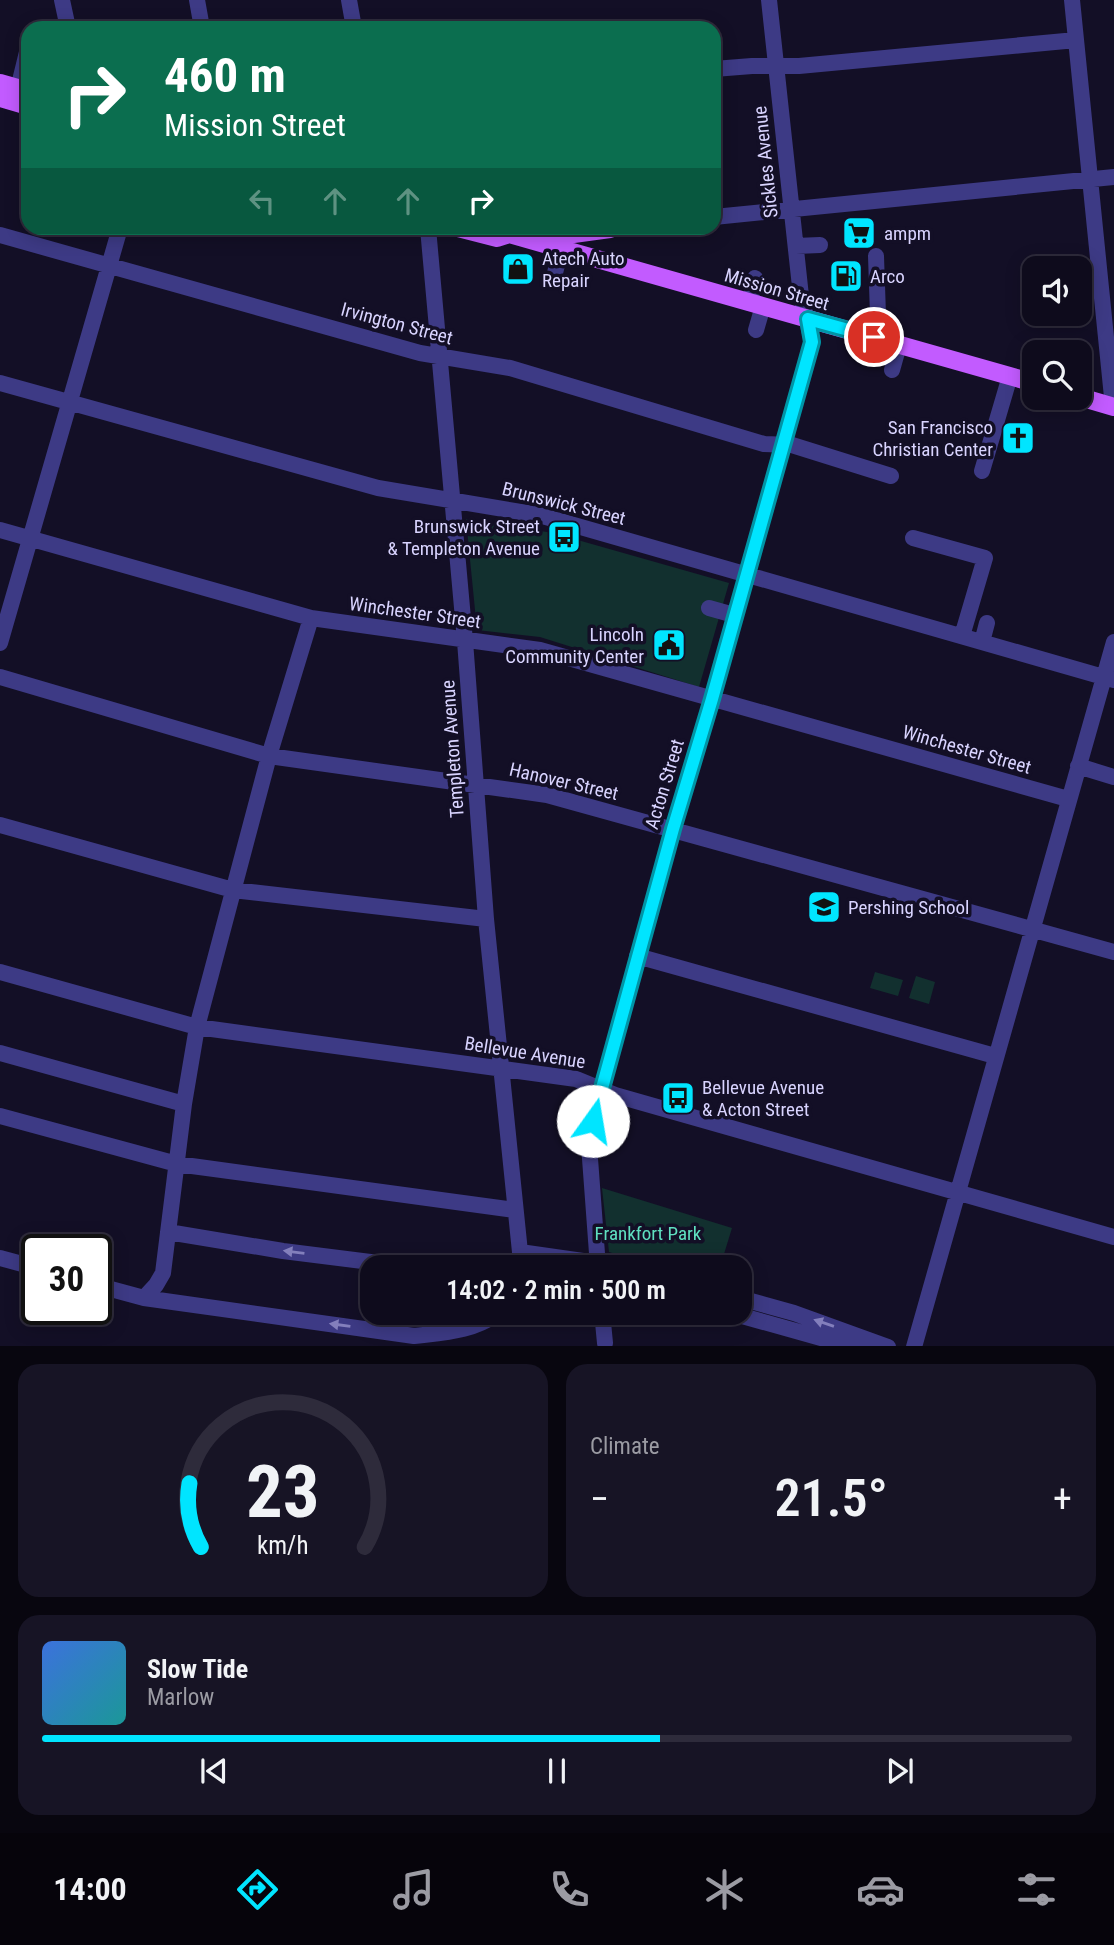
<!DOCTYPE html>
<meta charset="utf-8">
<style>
body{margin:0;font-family:"Roboto Condensed",sans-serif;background:#171425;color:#f1f3f6;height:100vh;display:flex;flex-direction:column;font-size:26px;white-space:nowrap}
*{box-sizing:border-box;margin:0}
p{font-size:23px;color:#9b9ba3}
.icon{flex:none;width:38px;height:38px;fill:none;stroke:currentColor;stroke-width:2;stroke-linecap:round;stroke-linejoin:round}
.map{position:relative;height:1346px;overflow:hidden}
.side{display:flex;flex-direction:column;gap:18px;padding:18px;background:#08060f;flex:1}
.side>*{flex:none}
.banner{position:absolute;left:21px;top:21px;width:700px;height:214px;border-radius:21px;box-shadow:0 4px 18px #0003,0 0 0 2px #2e2b3b;background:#0b6e4f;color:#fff;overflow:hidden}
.fabs{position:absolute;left:1022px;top:256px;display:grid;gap:14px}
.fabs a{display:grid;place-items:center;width:70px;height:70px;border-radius:14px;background:#0e0b1c;box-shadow:0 4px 18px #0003,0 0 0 2px #2e2b3b;font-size:35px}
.speed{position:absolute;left:21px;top:1234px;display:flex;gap:14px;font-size:35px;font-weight:700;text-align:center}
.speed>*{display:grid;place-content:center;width:91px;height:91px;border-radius:50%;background:#0e0b1c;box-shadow:0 4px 18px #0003,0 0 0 2px #2e2b3b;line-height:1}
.speed .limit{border:4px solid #111;border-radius:10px;background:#fff;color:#111}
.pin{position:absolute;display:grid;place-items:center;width:60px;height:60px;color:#fff;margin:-30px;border:4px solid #fff;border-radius:50%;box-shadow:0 2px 7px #0007}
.me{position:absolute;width:77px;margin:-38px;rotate:13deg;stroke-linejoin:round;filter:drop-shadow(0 0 5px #0008)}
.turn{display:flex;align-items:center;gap:24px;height:147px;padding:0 28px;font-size:32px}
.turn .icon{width:91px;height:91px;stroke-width:2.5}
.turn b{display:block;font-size:49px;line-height:60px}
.lanes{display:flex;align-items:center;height:66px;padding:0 28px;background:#0003;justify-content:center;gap:35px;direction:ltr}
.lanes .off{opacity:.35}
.big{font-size:52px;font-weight:600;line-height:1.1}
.side .card{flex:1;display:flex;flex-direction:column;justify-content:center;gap:10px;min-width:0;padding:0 24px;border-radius:21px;background:#171425}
.side .dial{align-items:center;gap:0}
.dial svg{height:182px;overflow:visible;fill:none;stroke:#2e2b3b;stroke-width:7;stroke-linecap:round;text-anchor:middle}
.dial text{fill:#f1f3f6;stroke:none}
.song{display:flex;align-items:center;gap:21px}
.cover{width:84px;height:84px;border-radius:10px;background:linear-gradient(135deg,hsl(220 70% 55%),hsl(180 70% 35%))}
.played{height:7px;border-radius:4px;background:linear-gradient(90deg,#00e5ff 60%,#2e2b3b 60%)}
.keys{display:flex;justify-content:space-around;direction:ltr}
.heat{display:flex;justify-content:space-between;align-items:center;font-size:38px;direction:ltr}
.side .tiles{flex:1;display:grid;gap:18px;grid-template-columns:1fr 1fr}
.card:last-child{grid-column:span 2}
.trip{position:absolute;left:360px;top:1255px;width:392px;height:70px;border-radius:21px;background:#0e0b1c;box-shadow:0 4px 18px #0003,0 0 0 2px #2e2b3b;font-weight:600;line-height:70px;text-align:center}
.dock{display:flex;height:112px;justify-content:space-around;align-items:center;background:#06040b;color:#9b9ba3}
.dock .icon{width:49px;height:49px}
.dock .on{color:#00e5ff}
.dock b{font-size:32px;color:#f1f3f6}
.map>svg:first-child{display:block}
</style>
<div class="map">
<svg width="1114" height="1347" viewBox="0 0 1114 1347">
<rect width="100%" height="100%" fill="#130f26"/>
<path fill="#12302f" d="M466,519L553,533L729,583L699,687L540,637L477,630Z
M875,972L903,980L898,996L870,988Z
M916,976L935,982L929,1004L909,998Z
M602,1188L732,1228L720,1267H660L609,1252Z"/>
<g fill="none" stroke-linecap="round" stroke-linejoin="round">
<path stroke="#3d3a85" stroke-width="16" d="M62,0L68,28
M197,0L202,28
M349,0L354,28
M1072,0L1113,407
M714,69L752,66H799L1076,40
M18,89L28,48
M714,217L1114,177
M428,228L465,641L486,919L520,1252L519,1267
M0,235L420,353L510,368L764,444L792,445L891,476
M796,246L820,245
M555,273L561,249
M750,303L755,278
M756,330L763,306
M874,337L878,315L876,256
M892,370L899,345
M0,383L378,488L539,515L1114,680
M982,471L1010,376
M0,530L311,618L540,650L1068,799
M913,538L985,558L962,636
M709,608L734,615
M982,642L987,623
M0,643L120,228
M0,677L269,756L547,795L1114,952
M1078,766L1114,777
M0,825L233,890L486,919
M637,956L995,1056
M0,972L197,1027L576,1079L615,1095L1114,1237
M0,1053L184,1104
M0,1116L177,1164L515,1210
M168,1232L283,1251L410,1267
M520,1252L597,1263L605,1267
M0,1258L37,1268
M598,1267L589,1145L593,1121L673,829L712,699L812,342L801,296L769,0
M96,1285L144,1298L414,1336C449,1332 470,1332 501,1312
M144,1298L156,1285L163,1273L184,1104L197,1027L269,756L311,618
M740,1298L794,1313L888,1347
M602,1312L605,1343
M728,1312L853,1347
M914,1347L1114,642"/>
<path stroke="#c25bff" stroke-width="18" d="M0,83L28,91
M0,98L28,106
M458,228L497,238L509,234
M502,228L509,234L1034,383
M537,239L610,229
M1080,397L1114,407"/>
</g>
<defs><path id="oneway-solid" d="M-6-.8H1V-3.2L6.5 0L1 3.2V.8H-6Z" transform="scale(1.75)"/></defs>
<g fill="#837fbc">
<use href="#oneway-solid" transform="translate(294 1252) rotate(-173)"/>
<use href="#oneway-solid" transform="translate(824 1323) rotate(-161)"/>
<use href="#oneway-solid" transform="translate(340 1325) rotate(-172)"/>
</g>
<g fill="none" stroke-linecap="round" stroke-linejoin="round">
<defs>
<path id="route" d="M593,1121L673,829L712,699L812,342L808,319L874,337"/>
</defs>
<use href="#route" stroke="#0095a6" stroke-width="18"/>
<use href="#route" stroke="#00e5ff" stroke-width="12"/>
</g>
<defs>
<symbol id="supermarket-square" viewBox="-11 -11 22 22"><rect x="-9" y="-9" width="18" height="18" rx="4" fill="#00e5ff" stroke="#130f26"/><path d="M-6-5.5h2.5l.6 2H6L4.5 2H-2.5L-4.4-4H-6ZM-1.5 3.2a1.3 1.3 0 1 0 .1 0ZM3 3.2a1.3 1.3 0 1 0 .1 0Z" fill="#111"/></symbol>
<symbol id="shop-square" viewBox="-11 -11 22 22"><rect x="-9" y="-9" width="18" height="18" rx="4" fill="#00e5ff" stroke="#130f26"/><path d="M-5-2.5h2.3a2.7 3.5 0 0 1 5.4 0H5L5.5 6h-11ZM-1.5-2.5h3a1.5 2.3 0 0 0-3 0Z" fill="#111"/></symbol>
<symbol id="fuel-square" viewBox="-11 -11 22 22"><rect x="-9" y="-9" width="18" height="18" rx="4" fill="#00e5ff" stroke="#130f26"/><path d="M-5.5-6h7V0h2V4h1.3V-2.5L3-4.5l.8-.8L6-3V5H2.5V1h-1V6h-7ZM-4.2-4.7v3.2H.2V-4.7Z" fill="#111"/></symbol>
<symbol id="church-square" viewBox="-11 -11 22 22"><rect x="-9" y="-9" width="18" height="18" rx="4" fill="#00e5ff" stroke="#130f26"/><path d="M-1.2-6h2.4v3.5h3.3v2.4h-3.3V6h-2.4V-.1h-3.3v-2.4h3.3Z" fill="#111"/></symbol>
<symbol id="bus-square" viewBox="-11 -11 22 22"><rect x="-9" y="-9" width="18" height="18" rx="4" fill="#00e5ff" stroke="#130f26"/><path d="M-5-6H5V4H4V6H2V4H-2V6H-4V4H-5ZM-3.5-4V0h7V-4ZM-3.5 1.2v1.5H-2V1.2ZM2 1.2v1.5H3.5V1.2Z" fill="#111"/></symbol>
<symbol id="civic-square" viewBox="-11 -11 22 22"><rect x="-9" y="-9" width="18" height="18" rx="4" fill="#00e5ff" stroke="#130f26"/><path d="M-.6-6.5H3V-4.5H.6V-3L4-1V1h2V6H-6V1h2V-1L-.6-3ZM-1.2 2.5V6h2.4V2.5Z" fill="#111"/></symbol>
<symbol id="school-square" viewBox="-11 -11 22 22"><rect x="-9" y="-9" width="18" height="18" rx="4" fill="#00e5ff" stroke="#130f26"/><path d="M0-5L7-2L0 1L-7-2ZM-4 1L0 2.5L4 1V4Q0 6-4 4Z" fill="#111"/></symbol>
</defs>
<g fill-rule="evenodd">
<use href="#supermarket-square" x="840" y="214" width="38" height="38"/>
<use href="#shop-square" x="499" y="250" width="38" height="38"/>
<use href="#fuel-square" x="827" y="257" width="38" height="38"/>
<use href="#church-square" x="999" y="419" width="38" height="38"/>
<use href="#bus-square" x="545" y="518" width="38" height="38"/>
<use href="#civic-square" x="650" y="626" width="38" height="38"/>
<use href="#school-square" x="805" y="888" width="38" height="38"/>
<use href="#bus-square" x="659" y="1079" width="38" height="38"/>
</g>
<g text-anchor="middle" stroke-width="7" stroke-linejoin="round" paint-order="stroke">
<g font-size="19" fill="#d9d4ff" stroke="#130f26">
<text transform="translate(765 162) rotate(-96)" y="7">Sickles Avenue</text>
<text transform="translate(777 289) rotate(16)" y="7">Mission Street</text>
<text transform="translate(397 323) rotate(15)" y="7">Irvington Street</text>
<text transform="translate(564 503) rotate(14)" y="7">Brunswick Street</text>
<text transform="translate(415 612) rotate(8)" y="7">Winchester Street</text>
<text transform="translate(452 749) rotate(-94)" y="7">Templeton Avenue</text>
<text transform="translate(967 749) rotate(16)" y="7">Winchester Street</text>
<text transform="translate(564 781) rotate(13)" y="7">Hanover Street</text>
<text transform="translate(664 784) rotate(-73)" y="7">Acton Street</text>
<text transform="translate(525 1052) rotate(9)" y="7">Bellevue Avenue</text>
</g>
<g font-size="19" fill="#d9d4ff" stroke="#130f26" text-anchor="start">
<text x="884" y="240">ampm</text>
<text x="542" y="265">Atech Auto<tspan x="542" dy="22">Repair</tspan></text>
<text x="870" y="283">Arco</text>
<text x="993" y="434" text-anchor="end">San Francisco<tspan x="993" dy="22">Christian Center</tspan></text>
<text x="540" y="533" text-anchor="end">Brunswick Street<tspan x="540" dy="22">&amp; Templeton Avenue</tspan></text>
<text x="644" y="641" text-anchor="end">Lincoln<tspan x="644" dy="22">Community Center</tspan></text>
<text x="848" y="914">Pershing School</text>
<text x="702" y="1094">Bellevue Avenue<tspan x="702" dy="22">&amp; Acton Street</tspan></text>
</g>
<g font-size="19" fill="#5fe0c0" stroke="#130f26">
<text x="648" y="1240">Frankfort Park</text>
</g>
</g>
</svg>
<div class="fabs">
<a><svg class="icon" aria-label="sound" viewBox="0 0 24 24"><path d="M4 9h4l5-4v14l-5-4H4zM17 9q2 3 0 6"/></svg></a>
<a><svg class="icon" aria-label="search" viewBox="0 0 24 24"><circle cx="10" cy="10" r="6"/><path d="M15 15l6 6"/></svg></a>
</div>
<div class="speed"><div class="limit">30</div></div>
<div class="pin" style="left:874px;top:337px;background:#d93025"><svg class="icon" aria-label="arrive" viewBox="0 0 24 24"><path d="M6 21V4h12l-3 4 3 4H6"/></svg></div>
<svg class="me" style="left:593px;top:1121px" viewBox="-20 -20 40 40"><circle r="19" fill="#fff"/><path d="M0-13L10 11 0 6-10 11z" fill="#00e5ff"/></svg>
<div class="trip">14:02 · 2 min · 500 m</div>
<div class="banner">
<div class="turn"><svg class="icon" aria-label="right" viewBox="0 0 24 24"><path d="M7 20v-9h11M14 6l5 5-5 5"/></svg><div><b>460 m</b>Mission Street</div></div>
<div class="lanes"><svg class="icon off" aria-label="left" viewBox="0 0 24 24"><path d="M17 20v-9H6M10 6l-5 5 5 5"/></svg><svg class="icon off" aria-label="ahead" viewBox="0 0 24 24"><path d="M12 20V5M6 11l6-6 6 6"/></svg><svg class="icon off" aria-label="ahead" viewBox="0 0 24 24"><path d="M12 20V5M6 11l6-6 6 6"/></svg><svg class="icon" aria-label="right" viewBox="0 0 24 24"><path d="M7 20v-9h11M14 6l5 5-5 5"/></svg></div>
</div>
</div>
<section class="side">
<div class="tiles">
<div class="card dial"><svg viewBox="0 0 100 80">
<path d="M14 69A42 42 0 1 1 86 69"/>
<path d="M14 69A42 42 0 0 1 9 41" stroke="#00e5ff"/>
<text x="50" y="56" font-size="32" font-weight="700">23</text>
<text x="50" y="72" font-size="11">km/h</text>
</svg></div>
<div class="card"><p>Climate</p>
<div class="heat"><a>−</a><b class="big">21.5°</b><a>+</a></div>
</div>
<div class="card">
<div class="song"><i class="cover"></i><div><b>Slow Tide</b><p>Marlow</p></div></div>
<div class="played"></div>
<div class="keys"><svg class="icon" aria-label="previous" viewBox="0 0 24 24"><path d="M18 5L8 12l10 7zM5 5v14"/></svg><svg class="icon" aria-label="pause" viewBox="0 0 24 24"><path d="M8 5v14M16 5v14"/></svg><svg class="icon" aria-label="next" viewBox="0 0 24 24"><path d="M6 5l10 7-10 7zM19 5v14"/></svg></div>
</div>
</div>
</section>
<nav class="dock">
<b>14:00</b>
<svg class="icon on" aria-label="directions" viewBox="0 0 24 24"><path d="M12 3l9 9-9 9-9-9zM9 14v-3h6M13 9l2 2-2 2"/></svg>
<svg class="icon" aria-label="music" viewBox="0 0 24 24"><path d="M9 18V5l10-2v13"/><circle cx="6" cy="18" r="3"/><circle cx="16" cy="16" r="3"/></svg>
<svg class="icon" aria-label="phone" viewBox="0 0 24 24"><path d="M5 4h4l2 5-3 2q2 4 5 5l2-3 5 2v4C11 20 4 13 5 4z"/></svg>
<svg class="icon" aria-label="climate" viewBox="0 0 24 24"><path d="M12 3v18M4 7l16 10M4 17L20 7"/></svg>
<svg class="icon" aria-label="car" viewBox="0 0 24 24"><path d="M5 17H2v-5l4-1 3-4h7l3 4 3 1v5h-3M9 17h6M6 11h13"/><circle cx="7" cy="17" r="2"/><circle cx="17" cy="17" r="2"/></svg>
<svg class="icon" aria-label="filters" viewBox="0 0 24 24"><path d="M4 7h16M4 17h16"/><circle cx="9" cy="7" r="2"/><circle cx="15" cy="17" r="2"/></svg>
</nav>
